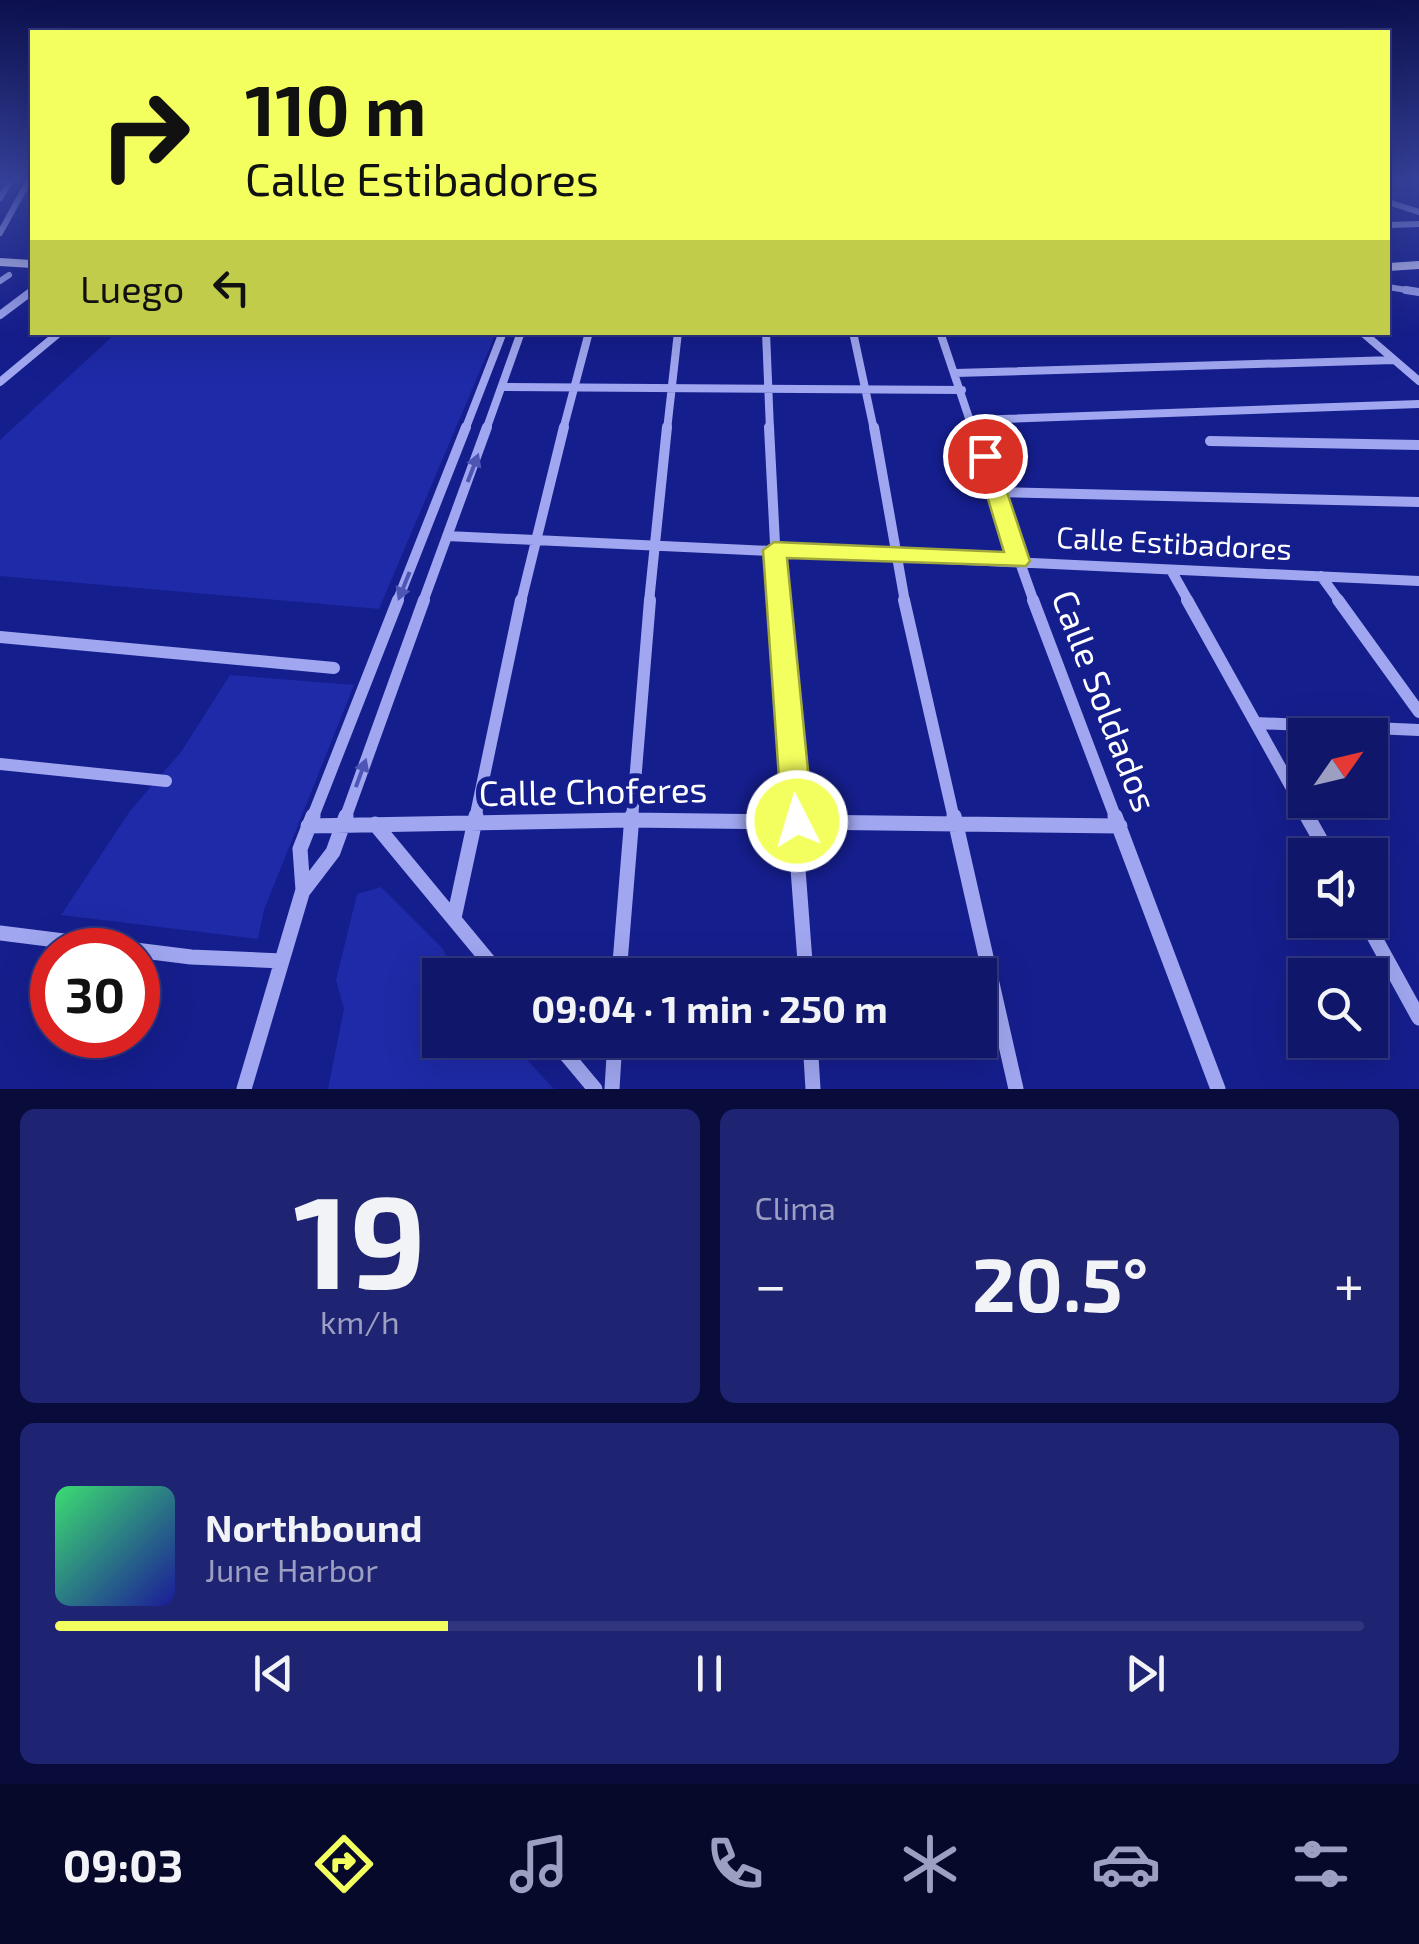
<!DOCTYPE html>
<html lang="es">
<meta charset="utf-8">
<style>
body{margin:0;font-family:"Exo 2",sans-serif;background:#1e2372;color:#f1f3f6;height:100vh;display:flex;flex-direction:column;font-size:38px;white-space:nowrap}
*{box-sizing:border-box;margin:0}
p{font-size:32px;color:#9c9fc1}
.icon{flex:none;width:55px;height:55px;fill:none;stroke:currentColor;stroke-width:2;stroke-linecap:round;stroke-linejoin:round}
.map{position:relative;height:1089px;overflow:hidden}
.details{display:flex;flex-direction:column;gap:20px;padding:20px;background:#090c3a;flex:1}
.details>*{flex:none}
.hud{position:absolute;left:30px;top:30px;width:1360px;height:305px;border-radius:0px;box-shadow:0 10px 40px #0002,0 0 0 2px #30357e;background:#f3ff5e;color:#111;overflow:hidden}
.needle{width:65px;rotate:56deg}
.buttons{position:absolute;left:1288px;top:718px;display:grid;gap:20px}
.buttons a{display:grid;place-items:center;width:100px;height:100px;border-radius:0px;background:#10166a;box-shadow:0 10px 40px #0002,0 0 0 2px #30357e;font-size:50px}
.speed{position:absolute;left:30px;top:928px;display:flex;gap:20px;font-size:50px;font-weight:700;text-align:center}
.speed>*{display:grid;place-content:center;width:130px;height:130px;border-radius:50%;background:#10166a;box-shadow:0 10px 40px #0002,0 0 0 2px #30357e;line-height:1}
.speed .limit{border:15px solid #d22;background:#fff;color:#111}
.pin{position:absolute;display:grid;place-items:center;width:85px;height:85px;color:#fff;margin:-42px;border:5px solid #fff;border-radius:50%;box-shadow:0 2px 10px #0007}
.me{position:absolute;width:110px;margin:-55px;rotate:355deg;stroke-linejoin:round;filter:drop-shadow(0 0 8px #0008)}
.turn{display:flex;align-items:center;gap:35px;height:210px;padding:0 50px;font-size:45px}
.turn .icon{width:130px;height:130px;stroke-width:2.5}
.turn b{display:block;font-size:70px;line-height:85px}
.then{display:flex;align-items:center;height:95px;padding:0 50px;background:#0003;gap:20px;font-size:38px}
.big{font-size:75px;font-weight:700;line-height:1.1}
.details .card{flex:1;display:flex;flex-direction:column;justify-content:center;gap:15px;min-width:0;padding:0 35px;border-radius:15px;background:#1e2372}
.details .dial{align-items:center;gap:0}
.dial b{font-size:130px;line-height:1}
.song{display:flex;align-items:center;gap:30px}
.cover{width:120px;height:120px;border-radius:15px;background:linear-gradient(135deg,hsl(140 70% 55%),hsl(240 70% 35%))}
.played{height:10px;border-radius:5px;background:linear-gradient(90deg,#f3ff5e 30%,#30357e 30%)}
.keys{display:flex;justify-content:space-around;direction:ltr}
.heat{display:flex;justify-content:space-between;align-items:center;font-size:55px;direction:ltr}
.details .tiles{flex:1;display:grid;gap:20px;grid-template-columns:1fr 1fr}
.card:last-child{grid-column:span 2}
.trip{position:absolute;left:422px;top:958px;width:575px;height:100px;border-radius:0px;background:#10166a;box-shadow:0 10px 40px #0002,0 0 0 2px #30357e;font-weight:700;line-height:100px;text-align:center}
.tab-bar{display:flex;height:160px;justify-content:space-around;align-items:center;background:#06092a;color:#9c9fc1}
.tab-bar .icon{width:70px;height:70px}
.tab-bar .active{color:#f3ff5e}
.tab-bar b{font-size:45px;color:#f1f3f6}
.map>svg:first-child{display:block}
</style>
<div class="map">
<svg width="1419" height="1089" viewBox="0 0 1419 1089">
<rect width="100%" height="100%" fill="#151e8d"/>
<path fill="#1e2aa7" d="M117,332L496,333L379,609L0,576V440Z
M230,675L354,685L264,910L258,939L61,915L130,811L181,752Z
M381,887L443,949L453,975H440V1040H509L554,1089H328L344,1009L336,980L357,894Z"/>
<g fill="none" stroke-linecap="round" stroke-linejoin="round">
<path stroke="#a0a7f0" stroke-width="6" d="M0,198L10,182
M1388,202L1419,212
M1388,225L1419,224
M0,233L28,182
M0,281L9,275
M1388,287L1419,292"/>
<path stroke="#a0a7f0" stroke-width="8" d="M1406,290L1419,292
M0,315L32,291
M766,332L770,430
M853,332L874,430
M940,332L973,430
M1362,332L1419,381
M955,373L1394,360
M0,382L60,332
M503,387L962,390
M973,420L1419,404
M465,430L503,332
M486,430L521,332
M563,430L589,332
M667,430L678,332"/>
<path stroke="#a0a7f0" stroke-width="10" d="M769,427L778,602
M874,427L905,602
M972,427L1034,602
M1210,441L1419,445
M997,492L1419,502
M447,536L1419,581
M1171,570L1189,602
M1321,576L1340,602
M397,602L466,427
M423,602L487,427
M521,602L564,427
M649,602L667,427"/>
<path stroke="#a0a7f0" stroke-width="12" d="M778,600L794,819
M904,600L954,819
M1033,600L1116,819
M1187,600L1309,819
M1338,600L1419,712
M0,637L334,668
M1256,723L1419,730
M0,764L166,781
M312,819L398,600
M345,819L424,600
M475,819L521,600
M632,819L650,600"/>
<path stroke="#a0a7f0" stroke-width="15" d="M794,816L806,975
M954,816L1016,1089
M1115,816L1218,1089
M1307,816L1329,855
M375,824L500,975
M308,826L630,820L1120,826
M304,890L333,852L346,816
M454,918L476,816
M1365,920L1419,1018
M0,933L191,957L282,961
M619,975L632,816
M554,1040L595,1089
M810,1040L813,1089
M244,1089L303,890L300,849L313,816
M612,1089L615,1040"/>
<path fill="#ced1fb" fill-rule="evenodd" d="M0,258L32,260V268L0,266Z
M1419,261V269L1388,271V263Z"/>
</g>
<defs><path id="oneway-solid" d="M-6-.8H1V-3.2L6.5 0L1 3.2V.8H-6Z" transform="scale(2.5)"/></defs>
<g fill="#4d55b5">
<use href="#oneway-solid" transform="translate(473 468) rotate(-69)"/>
<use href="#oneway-solid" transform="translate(404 586) rotate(112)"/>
<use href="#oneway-solid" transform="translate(361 773) rotate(-70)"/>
</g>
<linearGradient id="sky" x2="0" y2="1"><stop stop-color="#0c104e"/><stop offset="0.54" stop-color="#35419a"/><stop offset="1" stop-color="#35419a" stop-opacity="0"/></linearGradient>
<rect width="1419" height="334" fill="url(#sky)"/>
<path fill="#f3ff5e" stroke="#9ea63d" stroke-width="2.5" d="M985,450L995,456L1030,561L1026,566L787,558L813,821L808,830L797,834L786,830L782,821L763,550L774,542L1004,552L975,456Z"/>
<g text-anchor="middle" stroke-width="10" stroke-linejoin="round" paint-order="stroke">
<g font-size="30" fill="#fff" stroke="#151e8d">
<text transform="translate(1174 544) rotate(3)" y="10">Calle Estibadores</text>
</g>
<g font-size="35" fill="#fff" stroke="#151e8d">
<text transform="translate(1104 701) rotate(69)" y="12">Calle Soldados</text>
<text transform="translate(593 792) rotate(-1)" y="12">Calle Choferes</text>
</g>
</g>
</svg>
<div class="buttons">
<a><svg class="needle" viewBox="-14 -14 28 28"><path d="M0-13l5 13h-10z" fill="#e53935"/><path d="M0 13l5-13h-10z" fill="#9c9fc1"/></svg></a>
<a><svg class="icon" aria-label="sound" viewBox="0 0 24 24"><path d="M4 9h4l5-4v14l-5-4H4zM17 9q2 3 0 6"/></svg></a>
<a><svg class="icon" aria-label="search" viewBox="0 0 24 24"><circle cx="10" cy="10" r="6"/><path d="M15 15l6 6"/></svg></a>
</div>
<div class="speed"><div class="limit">30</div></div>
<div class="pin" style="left:985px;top:456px;background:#d93025"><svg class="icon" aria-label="arrive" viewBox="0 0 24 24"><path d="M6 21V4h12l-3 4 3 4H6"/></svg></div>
<svg class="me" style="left:797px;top:821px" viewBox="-20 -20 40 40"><circle r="17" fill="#f3ff5e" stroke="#fff" stroke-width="3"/><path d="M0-11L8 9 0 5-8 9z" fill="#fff"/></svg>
<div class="trip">09:04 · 1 min · 250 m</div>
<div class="hud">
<div class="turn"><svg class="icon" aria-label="right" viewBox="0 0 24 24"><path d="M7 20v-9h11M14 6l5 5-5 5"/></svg><div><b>110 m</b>Calle Estibadores</div></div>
<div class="then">Luego<svg class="icon" aria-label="left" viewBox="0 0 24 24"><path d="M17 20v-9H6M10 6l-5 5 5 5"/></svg></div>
</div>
</div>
<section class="details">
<div class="tiles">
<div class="card dial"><b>19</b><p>km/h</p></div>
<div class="card"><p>Clima</p>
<div class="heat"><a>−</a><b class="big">20.5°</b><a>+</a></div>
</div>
<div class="card">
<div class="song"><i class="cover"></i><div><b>Northbound</b><p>June Harbor</p></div></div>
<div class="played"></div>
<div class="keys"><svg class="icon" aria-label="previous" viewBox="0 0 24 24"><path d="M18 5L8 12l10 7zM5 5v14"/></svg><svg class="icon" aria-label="pause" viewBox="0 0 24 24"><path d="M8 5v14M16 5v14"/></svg><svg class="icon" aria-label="next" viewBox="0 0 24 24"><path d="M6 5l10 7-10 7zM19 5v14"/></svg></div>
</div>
</div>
</section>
<nav class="tab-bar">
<b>09:03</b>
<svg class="icon active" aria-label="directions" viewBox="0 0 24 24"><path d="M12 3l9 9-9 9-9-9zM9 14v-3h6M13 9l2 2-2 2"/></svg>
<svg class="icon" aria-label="music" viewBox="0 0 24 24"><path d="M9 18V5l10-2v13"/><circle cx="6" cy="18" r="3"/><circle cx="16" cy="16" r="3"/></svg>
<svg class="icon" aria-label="phone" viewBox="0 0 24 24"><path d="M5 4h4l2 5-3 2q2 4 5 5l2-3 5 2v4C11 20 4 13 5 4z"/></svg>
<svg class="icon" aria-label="climate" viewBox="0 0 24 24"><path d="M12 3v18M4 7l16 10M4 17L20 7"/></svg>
<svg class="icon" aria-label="car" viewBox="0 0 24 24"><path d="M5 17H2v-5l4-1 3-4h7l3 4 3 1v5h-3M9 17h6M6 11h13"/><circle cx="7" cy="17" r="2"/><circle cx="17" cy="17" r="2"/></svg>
<svg class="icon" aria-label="filters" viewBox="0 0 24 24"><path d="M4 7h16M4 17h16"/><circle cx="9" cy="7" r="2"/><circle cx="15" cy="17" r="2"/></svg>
</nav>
